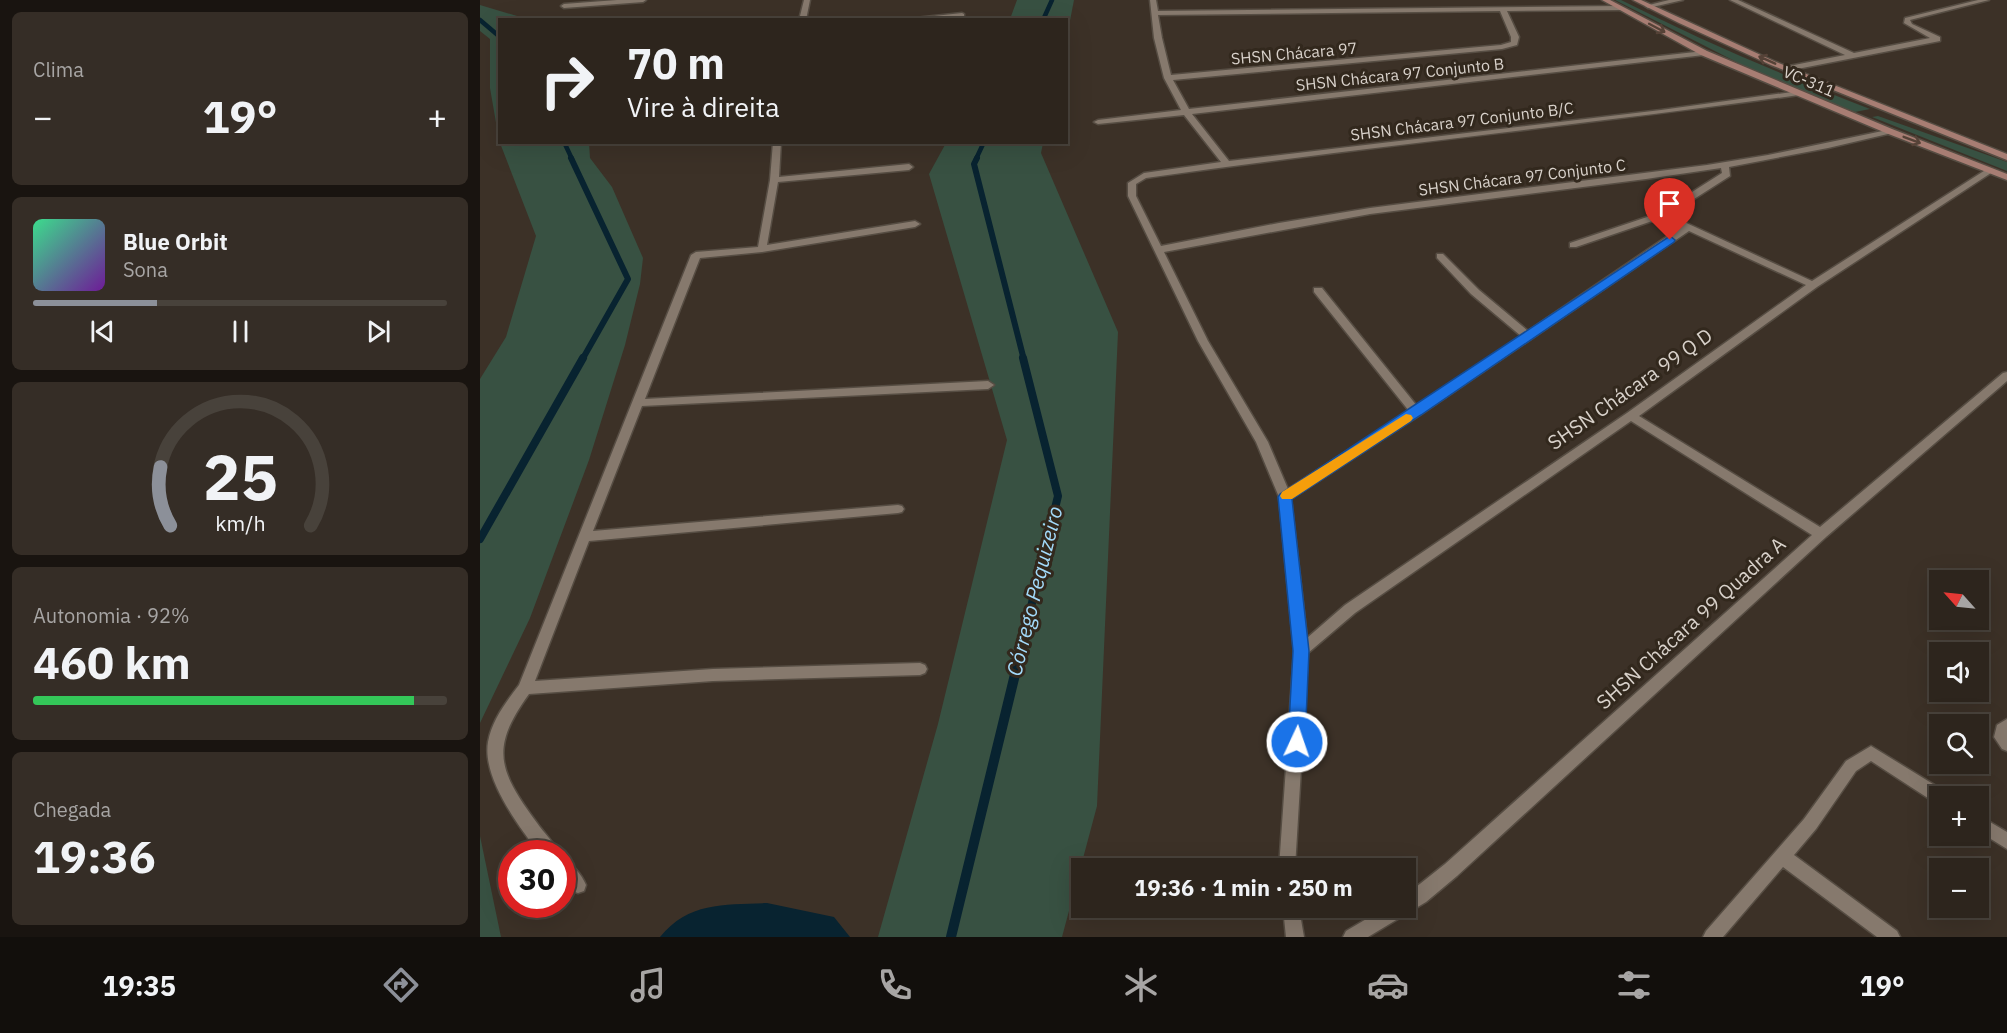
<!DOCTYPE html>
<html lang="pt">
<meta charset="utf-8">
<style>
body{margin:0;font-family:"IBM Plex Sans",sans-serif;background:#352d26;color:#f1f3f6;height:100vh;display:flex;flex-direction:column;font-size:22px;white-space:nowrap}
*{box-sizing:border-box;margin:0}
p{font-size:20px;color:#a7a5a4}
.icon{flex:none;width:33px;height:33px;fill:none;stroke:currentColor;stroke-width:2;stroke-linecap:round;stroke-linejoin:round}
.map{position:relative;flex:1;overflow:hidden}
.panel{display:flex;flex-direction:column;gap:12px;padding:12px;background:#191410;width:480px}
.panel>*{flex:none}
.banner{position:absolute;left:18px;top:18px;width:570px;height:126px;border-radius:0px;box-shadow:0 6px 24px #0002,0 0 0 2px #48423b;background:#2d251d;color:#f1f3f6;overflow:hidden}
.needle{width:39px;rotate:297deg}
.buttons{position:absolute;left:1449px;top:570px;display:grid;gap:12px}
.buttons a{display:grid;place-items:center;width:60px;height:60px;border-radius:0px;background:#2d251d;box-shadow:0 6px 24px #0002,0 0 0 2px #48423b;font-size:30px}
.speed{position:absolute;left:18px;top:840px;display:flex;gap:12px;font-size:30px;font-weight:700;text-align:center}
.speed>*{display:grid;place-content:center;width:78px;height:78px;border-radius:50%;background:#2d251d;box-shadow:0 6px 24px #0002,0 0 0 2px #48423b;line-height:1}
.speed .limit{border:9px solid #d22;background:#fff;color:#111}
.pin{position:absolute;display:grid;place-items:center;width:51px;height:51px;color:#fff;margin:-62px -26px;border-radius:50% 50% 50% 0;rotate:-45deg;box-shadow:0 0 6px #0007}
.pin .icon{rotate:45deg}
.me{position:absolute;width:66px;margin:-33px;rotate:3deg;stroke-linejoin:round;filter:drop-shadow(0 0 4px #0008)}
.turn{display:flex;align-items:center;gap:21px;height:126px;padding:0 30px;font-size:27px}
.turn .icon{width:78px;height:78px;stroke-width:2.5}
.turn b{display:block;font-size:42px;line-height:51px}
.big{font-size:45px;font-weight:700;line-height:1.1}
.panel .widget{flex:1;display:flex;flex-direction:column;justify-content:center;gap:9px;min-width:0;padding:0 21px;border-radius:9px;background:#352d26}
.panel .dial{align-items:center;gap:0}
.dial svg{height:156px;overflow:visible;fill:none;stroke:#48423b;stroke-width:7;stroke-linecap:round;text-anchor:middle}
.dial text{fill:#f1f3f6;stroke:none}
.song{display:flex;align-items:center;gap:18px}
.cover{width:72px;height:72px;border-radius:9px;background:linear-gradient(135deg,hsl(150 70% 55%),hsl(280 70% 35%))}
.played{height:6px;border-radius:3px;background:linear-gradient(90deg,#8c9099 30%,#48423b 30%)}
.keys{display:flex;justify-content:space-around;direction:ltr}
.heat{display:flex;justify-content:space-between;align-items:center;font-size:33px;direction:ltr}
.charge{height:9px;border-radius:4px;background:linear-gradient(90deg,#34c759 92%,#48423b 0)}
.trip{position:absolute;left:591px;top:858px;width:345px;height:60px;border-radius:0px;background:#2d251d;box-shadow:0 6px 24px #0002,0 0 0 2px #48423b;font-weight:700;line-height:60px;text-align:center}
.dock{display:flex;height:96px;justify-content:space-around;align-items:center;background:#120f0c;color:#a7a5a4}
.dock .icon{width:42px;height:42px}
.dock .current{color:#8c9099}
.dock b{font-size:27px;color:#f1f3f6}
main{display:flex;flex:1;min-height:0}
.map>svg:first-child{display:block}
</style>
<main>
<section class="panel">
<div class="widget"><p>Clima</p>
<div class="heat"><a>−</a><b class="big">19°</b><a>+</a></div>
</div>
<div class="widget">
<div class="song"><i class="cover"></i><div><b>Blue Orbit</b><p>Sona</p></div></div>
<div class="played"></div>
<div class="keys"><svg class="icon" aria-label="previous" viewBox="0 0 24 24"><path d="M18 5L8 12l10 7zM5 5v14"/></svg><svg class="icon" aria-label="pause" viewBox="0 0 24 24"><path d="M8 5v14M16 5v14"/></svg><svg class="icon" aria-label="next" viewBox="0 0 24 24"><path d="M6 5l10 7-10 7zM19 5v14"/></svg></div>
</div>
<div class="widget dial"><svg viewBox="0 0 100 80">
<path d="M14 69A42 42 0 1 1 86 69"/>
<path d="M14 69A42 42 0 0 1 9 39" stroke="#8c9099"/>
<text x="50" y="56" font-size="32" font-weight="700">25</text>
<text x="50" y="72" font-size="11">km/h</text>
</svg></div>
<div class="widget"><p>Autonomia · 92%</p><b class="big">460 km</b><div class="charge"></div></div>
<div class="widget"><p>Chegada</p><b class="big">19:36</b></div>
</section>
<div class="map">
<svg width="1527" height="937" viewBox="0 0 1527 937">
<rect width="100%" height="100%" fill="#3c3127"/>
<path fill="#385142" d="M537,0H594L587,36L586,20L530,19Z
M1135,0H1141C1222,41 1305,76 1390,109L1375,112L1274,71Z
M0,5L47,19L20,20L19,140L10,88V39L0,31Z
M1398,116L1527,162V171L1392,117Z
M20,143H109L110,158L132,187L163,258L160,284L145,345L109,460L50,618L0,723V379L26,337L56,236Z
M466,143H563L561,153L638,332L617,806L582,937H398L458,724L527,440L449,174Z
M0,836L21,937H0Z"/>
<path fill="#082330" d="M287,903L354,917L370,937H180C209,901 245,905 287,903Z"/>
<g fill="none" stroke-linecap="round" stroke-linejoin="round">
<path stroke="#082330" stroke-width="4.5" d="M0,20L20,37
M563,20L572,0
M84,142L92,159
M496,159L504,142"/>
<path stroke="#082330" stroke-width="6" d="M91,158L148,279L102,360
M497,158L494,164L544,360"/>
<path stroke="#082330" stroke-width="8" d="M543,358L578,496L549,615
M0,539L103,358"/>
<path stroke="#082330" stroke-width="10" d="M471,937L550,613"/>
<defs>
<path id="street" d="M137,0H166L163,2L84,8L81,6L84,4Z
M324,0H330L326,20H319Z
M670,0H676L678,11L1140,6L1143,8L1140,10L1027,11L1039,37L1037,45L1022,49L693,80L709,109L1224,51L1228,53L1224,55L712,114L749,161L1181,110L1319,91L1323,93L1319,95C1102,125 883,147 666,178L656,184V196L681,246L799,223L890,208L1227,165L1288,155L1412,129V133L1348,148L1249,167L1250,176L1189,215L1332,281L1507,169L1514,171L1337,287L1159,416L1340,527L1523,373L1527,372V381L1346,537L977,876L946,902L888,937H863L866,931L905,908H926V895L965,864L1332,535L1151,421L875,613L828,653L815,868H799L814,651L799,497L776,442L718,341L648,196V183L664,173L741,162L704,115L618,124L614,122L618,120L701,110L684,78L674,38ZM1020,11L1031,37V42L1021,45L691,75L682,38L678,15ZM1241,168L1242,173L1179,213L1090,243V247H1096L1181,218L1201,227L1048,331L999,290L963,254H957V258L991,294L1041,336L937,406L842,288H834V292L929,411L808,489L788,442L728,341L684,252L890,214L1166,179ZM1209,231L1326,285L1147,413L865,605L827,638L811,499L940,415Z
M1189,0H1203L1168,8L1165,6Z
M1250,0H1258L1374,53L1450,38L1424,23L1425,18L1498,0H1509L1430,20L1432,24L1460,37V41L1307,71H1304V67L1365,55Z
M482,13L484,14V16L452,20H417Z
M293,142H301L299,177L429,164L433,167L429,170L298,182L287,245L435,221L440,224L435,227L282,252L220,258L165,399L508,381L514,385L508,389L162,406L113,531L418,505L422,506L424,509L422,512L418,513L109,541L55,681L233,669L440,663L445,665L447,669L445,673L440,675L233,681L49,694C9,749 19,771 57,823C64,833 74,842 79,854H60C39,827 2,778 8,742C12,720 26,702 39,685L211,255L216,252L278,247L290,180Z
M1527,719V751L1522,749L1514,737L1517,725Z
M1391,746L1466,792L1468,796H1460V804L1454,802L1391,761L1376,771L1336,829L1314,855L1417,931L1420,937H1397L1303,867L1243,937H1223L1226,931L1324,819L1366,761Z
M1498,815L1527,832V849L1498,831Z
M82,859C92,863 102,875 106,885L104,891L98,893L92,891L82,880Z
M803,908H819L824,937H806Z"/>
<path id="secondary" d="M1122,0H1130L1227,51L1412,129L1527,174V180L1406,133L1221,55Z
M1153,0H1161L1296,62L1527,154V160L1291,65L1199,23Z"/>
</defs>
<use href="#street" stroke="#564d43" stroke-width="3"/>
<use href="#secondary" stroke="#564d43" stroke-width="3"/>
<use href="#street" fill="#86796d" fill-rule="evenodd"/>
<use href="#secondary" fill="#a77d73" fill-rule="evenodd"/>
</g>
<defs><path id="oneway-shaft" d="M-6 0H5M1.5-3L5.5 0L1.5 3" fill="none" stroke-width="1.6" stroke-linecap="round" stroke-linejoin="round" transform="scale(1.5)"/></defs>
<g stroke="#554237">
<use href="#oneway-shaft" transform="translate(1177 28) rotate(28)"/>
<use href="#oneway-shaft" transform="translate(1287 60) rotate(-156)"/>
<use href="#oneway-shaft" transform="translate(1432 140) rotate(21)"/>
</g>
<path fill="#1a73e8" stroke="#114b97" stroke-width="1.5" d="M1190,236L1195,240L1194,242L941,415L812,499L829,651L825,742L823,748L817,750L811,748L808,742L813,651L798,497L800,494Z"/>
<path fill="#f59e0b" d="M926,414L931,415L933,418L931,421L812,499H802L800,496L802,492Z"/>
<g text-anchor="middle" stroke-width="6" stroke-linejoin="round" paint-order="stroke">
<g font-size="16" fill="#d8d1ca" stroke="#32281d">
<text transform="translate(814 53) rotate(-5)" y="6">SHSN Chácara 97</text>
<text transform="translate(920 74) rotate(-6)" y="6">SHSN Chácara 97 Conjunto B</text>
<text transform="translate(1329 81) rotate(23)" y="6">VC-311</text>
<text transform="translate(982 121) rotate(-7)" y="6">SHSN Chácara 97 Conjunto B/C</text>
<text transform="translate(1042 177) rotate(-7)" y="6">SHSN Chácara 97 Conjunto C</text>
</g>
<g font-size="20" fill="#d8d1ca" stroke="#32281d">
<text transform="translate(1150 389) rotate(-35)" y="7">SHSN Chácara 99 Q D</text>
<text transform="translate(1211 623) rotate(-42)" y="7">SHSN Chácara 99 Quadra A</text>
</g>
<g font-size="21" font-style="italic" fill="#a3dafa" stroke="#32281d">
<text transform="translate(555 591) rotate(-76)" y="7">Córrego Pequizeiro</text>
</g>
</g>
</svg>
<div class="buttons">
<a><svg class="needle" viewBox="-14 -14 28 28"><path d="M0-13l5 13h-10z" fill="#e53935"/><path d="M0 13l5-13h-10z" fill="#a7a5a4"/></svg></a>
<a><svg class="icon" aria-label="sound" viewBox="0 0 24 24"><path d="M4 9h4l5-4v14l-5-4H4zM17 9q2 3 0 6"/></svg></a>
<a><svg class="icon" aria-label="search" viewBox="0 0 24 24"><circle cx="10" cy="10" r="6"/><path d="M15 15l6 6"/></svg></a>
<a>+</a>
<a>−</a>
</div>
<div class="speed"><div class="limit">30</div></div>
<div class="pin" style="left:1190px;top:240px;background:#d93025"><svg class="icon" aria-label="arrive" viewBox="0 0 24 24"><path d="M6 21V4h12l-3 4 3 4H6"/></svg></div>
<svg class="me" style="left:817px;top:742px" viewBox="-20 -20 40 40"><circle r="17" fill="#1a73e8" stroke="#fff" stroke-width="3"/><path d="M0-11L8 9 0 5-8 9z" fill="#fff"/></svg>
<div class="trip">19:36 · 1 min · 250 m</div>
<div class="banner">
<div class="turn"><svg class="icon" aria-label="right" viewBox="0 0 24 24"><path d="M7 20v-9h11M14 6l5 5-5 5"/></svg><div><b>70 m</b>Vire à direita</div></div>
</div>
</div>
</main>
<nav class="dock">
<b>19:35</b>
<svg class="icon current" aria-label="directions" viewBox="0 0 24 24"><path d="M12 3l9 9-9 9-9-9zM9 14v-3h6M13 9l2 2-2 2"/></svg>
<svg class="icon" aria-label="music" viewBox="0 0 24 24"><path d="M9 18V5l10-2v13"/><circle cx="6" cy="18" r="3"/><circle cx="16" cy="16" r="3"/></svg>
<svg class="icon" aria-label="phone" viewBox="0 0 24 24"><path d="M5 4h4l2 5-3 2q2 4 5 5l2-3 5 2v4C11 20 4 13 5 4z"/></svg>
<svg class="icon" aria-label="climate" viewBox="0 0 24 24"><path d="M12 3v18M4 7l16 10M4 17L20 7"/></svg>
<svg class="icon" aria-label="car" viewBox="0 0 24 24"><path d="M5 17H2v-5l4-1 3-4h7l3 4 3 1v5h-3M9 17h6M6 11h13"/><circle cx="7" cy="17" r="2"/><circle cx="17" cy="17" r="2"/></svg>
<svg class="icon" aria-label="filters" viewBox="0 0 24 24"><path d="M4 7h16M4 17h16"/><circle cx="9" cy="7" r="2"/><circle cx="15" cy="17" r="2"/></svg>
<b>19°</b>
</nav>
